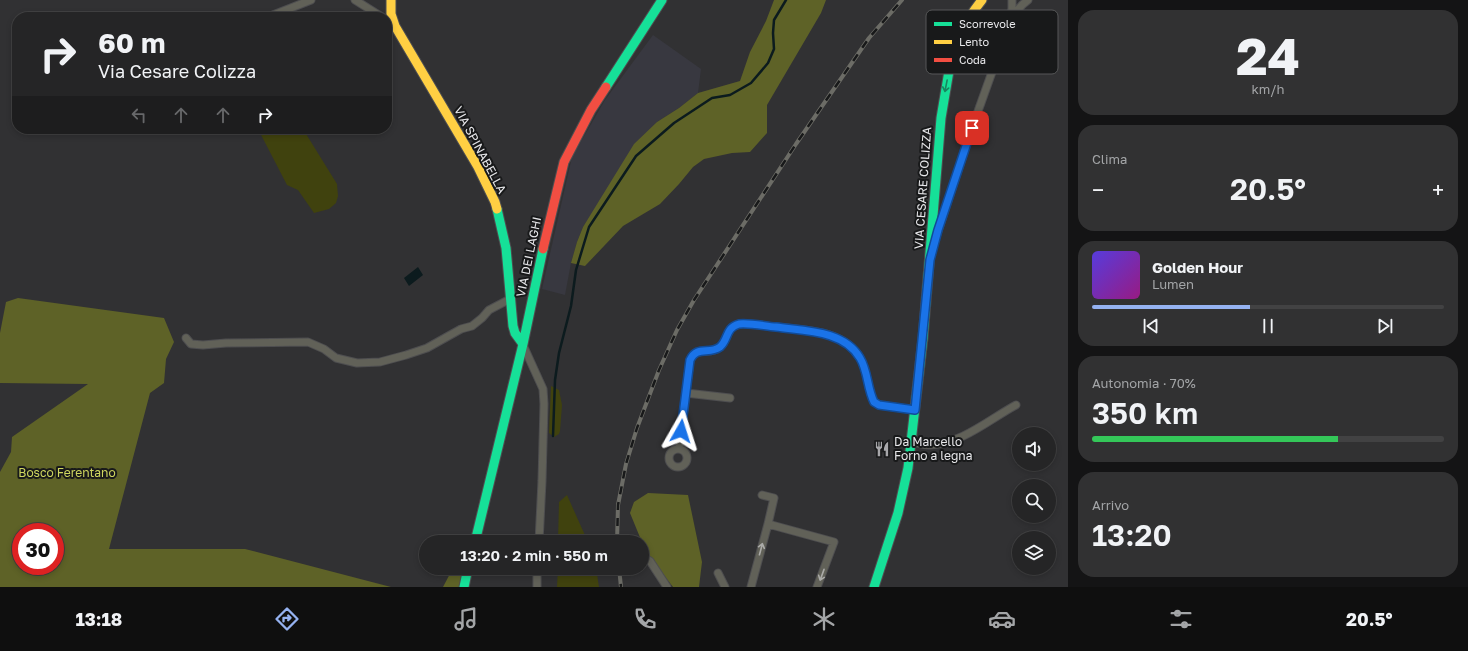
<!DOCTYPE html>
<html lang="it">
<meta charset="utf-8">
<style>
body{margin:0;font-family:"Golos Text",sans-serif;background:#313132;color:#f1f3f6;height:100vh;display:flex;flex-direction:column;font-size:15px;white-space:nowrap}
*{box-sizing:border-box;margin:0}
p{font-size:13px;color:#a3a5a7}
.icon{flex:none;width:22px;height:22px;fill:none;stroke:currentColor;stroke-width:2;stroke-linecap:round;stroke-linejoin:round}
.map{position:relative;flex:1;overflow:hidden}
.drawer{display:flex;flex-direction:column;gap:10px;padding:10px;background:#141415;width:400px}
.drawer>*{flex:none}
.hud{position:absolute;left:12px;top:12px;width:380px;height:122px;border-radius:16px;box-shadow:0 2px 6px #0003,0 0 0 1px #424243;background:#252526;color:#f1f3f6;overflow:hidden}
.controls{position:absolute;left:1012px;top:427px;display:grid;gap:8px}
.controls a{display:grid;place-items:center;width:44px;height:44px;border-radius:50%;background:#252526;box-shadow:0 2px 6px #0003,0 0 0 1px #424243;font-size:20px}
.speed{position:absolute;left:12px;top:523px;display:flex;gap:8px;font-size:20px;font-weight:700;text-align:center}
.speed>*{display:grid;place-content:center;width:52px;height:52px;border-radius:50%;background:#252526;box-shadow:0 2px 6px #0003,0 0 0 1px #424243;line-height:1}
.speed .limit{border:6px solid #d22;background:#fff;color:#111}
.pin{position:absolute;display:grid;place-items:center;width:34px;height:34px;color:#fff;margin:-17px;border-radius:8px;box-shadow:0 2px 6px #0006}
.me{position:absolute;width:44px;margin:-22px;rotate:6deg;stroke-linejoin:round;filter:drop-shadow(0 0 3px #0008)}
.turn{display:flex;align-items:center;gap:14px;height:84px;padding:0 20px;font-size:18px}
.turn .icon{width:52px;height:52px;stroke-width:2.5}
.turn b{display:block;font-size:28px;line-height:34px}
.lanes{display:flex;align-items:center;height:38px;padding:0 20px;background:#0003;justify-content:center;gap:20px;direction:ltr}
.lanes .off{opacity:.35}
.big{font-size:30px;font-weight:600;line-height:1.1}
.drawer .widget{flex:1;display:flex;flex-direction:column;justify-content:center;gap:6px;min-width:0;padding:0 14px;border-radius:16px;background:#313132}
.drawer .dial{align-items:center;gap:0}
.dial b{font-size:52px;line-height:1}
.song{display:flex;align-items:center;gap:12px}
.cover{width:48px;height:48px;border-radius:6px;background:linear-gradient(135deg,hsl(250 70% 55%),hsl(310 70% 35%))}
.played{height:4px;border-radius:2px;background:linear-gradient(90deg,#95b2f1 45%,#424243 45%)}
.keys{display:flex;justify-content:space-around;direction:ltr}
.heat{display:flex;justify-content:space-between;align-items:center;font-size:22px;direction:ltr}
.charge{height:6px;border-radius:3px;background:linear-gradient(90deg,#34c759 70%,#424243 0)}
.trip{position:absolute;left:419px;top:535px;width:230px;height:40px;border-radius:20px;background:#252526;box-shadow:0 2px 6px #0003,0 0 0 1px #424243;font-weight:600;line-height:40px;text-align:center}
.tabs{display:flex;height:64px;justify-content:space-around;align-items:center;background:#0f0f0f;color:#a3a5a7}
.tabs .icon{width:28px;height:28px}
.tabs .selected{color:#95b2f1}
.tabs b{font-size:18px;color:#f1f3f6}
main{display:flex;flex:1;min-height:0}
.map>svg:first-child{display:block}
</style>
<main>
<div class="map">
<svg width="1068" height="587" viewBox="0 0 1068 587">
<rect width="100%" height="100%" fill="#313133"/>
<path fill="#383840" d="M653,35L701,69L698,93L679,108L657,122L607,190L583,227L577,242L571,263L565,295L542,289L572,157L605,100Z"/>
<path fill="#40420e" d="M258,129H303L337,184L338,196L336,203L329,209L314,213L298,190L287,185Z
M551,386L559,390L562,405L560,431L559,434L554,437L549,433Z
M567,495L588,542H558L559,502Z
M558,568H596L599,587H557Z"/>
<path fill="#5e6227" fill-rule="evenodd" d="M774,0H826L821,13L767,105V133L750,152L732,153L704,159L693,167L679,184L660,204L623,226L585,266L571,263L577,242L583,227L634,144L657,122L679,108L698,93L740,81L750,52L766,21Z
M18,298L164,318L174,342L166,359L164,383L150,393L109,549H245L391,587H0V472L11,452L12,437L88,384L0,383V333L6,302ZM21,532H55V566H21Z
M648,493L688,495L702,562L699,587H673L646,552L630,513L634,502Z
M453,568H458L462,572L460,587H443Z"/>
<path fill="#0c1b1e" d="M418,267L423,275L409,286L404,278Z"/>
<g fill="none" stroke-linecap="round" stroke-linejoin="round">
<path stroke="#0c1b1e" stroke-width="2.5" d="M553,436L555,380L559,353L571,306L576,270L589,227L636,156L674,123L712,98L730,95L751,83L768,63L774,49L773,33L774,20L786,0"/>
<defs>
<path id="street" d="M355,0L382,17
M268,17L311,0
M1012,17L1022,5L1028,0
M934,243L972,128L1011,19L1012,8V0
M186,338L191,344L203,345L226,343L308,342L324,349L336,358L357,363L380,362L406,355L427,348L461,329L472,326L482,318L489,310L510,299
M523,345L543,389L544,404L542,481L539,542
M686,393L730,398
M911,442C917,443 923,445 929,445C960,445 990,419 1016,405
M669 458a9 9 0 1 1 18 0a9 9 0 1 1-18 0Z
M679,449L690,360C698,345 709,356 720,347C729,340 725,328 739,324C752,323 764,326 776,327C804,330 844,330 860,358C868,371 867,388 874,402L879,405L915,410
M762,495L774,498L768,524
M644,558L650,561L667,587
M718,573L725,587
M537,587V568
M751,587L768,524L834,542L817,587"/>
<path id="fast" d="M606,87L662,0
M497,209L506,248L513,326L515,333L523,344
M475,542L523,344L543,249
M464,587L468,568
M874,587L898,513L908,468L923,338L941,118L950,65"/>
<path id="slow" d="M391,0V14L395,26L478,167L495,202L497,209
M950,65C957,39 965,21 982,0"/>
<path id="jam" d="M543,249L564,162L591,110L606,87"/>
</defs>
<use href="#street" stroke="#4e4e50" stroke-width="9"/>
<use href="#fast" stroke="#4e4e50" stroke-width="11"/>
<use href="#slow" stroke="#4e4e50" stroke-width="11"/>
<use href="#jam" stroke="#4e4e50" stroke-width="11"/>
<use href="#street" stroke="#616158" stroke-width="7"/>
<use href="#fast" stroke="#16e098" stroke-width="9"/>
<use href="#slow" stroke="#ffcf43" stroke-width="9"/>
<use href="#jam" stroke="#f24e42" stroke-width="9"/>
<defs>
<path id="rail" d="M617,542L618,505L626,464L637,428L659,370L677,330L694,300L796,144L869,38L902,0
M619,568L621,587"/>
</defs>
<use href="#rail" stroke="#6c6c66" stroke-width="4"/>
<use href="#rail" stroke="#18191a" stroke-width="2.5" stroke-dasharray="8" stroke-linecap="butt"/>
</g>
<defs><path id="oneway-shaft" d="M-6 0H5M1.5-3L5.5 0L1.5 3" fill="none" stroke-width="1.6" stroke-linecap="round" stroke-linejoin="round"/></defs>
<use stroke="#17865f" href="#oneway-shaft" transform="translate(946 86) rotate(101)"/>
<g stroke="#ababa8">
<use href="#oneway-shaft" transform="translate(761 549) rotate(-75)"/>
<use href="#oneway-shaft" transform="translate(822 575) rotate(110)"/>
</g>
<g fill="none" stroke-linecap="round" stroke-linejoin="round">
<defs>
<path id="route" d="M681,431L690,360C697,345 709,355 720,347C729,339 725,328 739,324C751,323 764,326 776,327C804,331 844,330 860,358C868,371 867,388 874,402L879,405L915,410L930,260L938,230L972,128"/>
</defs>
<use href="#route" stroke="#114b97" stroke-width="10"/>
<use href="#route" stroke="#1a73e8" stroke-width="7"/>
</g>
<defs>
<symbol id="restaurant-bare" viewBox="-9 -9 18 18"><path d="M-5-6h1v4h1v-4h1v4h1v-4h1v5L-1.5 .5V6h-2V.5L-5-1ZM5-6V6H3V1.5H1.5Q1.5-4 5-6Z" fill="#a7a7aa" stroke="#18191a" stroke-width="2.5" paint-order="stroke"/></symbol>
</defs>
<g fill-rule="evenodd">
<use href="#restaurant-bare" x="871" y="438" width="22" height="22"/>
</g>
<g text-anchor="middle" stroke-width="4" stroke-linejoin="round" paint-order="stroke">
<g font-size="12" fill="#e7e7ea" stroke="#18191a">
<text transform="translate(480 150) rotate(62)" y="4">VIA SPINABELLA</text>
<text transform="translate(923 188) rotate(-86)" y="4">VIA CESARE COLIZZA</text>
<text transform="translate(529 257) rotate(-78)" y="4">VIA DEI LAGHI</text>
</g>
<g font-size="12" fill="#e7e7ea" stroke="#18191a" text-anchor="start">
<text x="894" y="446">Da Marcello<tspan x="894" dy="14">Forno a legna</tspan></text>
</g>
<g font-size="12" fill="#cfd75f" stroke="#18191a">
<text x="67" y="477">Bosco Ferentano</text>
</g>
</g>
<rect x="926" y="10" width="132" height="64" rx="6" fill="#18191a" stroke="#565758" stroke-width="1"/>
<rect x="934" y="22" width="18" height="4" fill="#16e098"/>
<rect x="934" y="40" width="18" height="4" fill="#ffcf43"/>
<rect x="934" y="58" width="18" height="4" fill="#f24e42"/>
<g font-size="11" fill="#e7e7ea">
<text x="959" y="28">Scorrevole</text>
<text x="959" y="46">Lento</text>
<text x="959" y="64">Coda</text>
</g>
</svg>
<div class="controls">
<a><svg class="icon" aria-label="sound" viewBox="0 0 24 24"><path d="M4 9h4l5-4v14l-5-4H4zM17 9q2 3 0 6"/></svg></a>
<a><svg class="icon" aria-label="search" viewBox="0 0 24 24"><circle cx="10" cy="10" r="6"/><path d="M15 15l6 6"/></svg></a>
<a><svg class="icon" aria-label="layers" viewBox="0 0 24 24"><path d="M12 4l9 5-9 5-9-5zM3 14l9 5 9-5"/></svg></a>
</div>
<div class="speed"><div class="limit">30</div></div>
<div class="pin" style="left:972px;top:128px;background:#d93025"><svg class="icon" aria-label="arrive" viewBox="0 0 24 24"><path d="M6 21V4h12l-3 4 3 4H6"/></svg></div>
<svg class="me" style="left:681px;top:431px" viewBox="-20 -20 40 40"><path d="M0-17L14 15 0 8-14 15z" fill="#1a73e8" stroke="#fff" stroke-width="4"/></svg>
<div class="trip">13:20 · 2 min · 550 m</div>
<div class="hud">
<div class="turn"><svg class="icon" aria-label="right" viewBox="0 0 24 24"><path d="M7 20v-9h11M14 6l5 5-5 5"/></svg><div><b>60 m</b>Via Cesare Colizza</div></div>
<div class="lanes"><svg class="icon off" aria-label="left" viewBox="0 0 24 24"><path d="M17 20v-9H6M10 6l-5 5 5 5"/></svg><svg class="icon off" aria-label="ahead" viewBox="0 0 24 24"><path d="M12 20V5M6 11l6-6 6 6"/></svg><svg class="icon off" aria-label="ahead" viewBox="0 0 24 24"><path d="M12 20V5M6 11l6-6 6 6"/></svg><svg class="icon" aria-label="right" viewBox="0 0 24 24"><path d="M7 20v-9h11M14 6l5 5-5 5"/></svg></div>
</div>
</div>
<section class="drawer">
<div class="widget dial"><b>24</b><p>km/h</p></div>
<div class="widget"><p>Clima</p>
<div class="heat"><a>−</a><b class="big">20.5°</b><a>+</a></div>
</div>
<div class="widget">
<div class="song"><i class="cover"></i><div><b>Golden Hour</b><p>Lumen</p></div></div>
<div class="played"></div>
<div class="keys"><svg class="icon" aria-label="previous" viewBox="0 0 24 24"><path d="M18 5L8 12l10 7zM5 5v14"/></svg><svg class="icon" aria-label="pause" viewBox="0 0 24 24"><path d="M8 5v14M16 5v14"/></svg><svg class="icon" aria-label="next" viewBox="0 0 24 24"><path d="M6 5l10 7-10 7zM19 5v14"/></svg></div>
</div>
<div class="widget"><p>Autonomia · 70%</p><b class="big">350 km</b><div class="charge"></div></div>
<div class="widget"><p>Arrivo</p><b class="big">13:20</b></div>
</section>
</main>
<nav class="tabs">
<b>13:18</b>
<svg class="icon selected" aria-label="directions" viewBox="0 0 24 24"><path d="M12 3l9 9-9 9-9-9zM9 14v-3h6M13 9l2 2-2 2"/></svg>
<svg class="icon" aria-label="music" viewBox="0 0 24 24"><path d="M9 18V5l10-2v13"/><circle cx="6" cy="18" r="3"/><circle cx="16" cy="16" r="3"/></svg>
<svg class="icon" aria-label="phone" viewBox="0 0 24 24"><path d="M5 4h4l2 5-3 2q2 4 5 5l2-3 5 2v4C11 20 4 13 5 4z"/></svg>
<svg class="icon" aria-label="climate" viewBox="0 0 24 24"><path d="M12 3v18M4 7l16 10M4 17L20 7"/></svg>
<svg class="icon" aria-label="car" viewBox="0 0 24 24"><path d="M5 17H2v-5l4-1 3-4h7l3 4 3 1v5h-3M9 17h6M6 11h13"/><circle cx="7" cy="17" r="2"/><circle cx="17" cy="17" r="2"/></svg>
<svg class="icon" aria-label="filters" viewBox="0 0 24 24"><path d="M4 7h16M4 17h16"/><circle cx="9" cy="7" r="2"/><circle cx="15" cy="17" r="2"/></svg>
<b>20.5°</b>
</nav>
